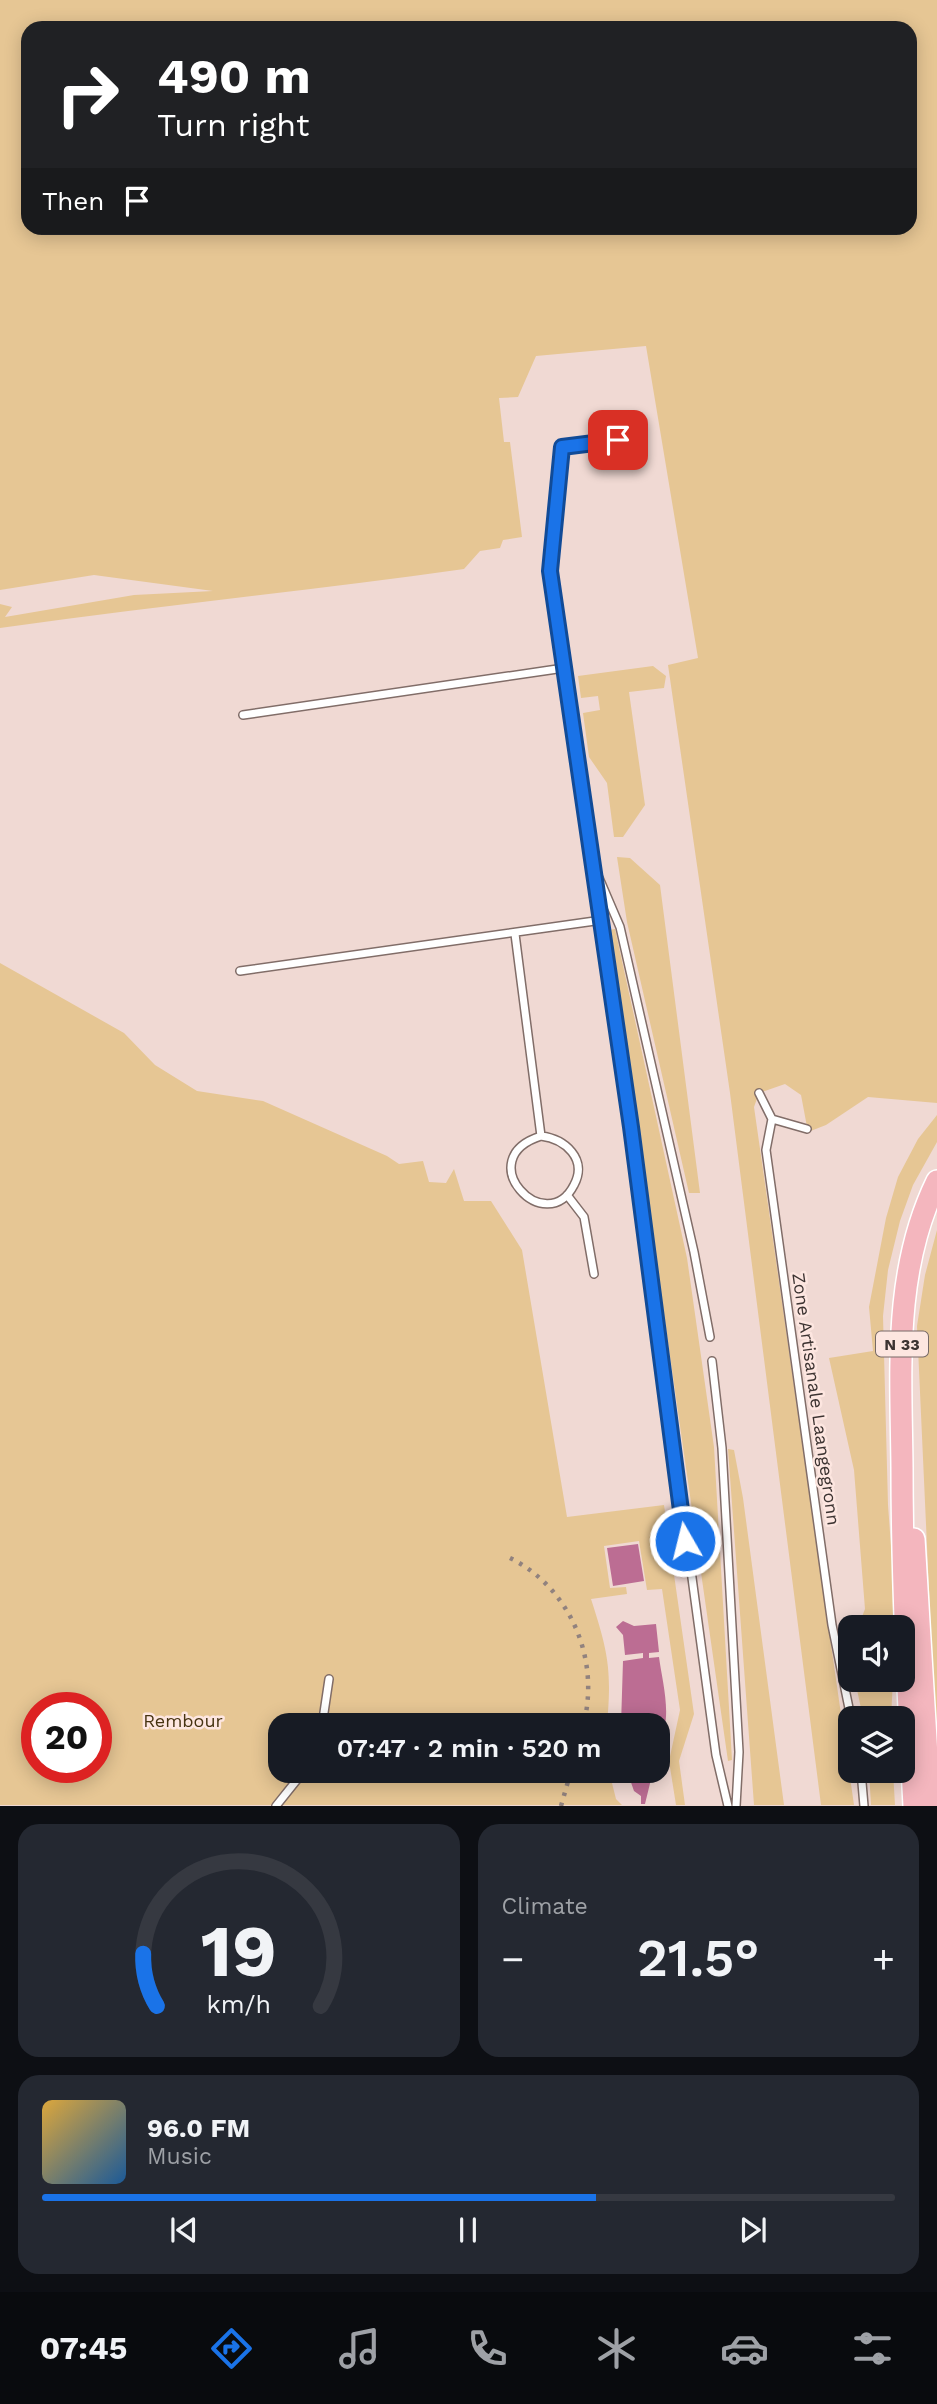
<!DOCTYPE html>
<meta charset="utf-8">
<style>
body{margin:0;font-family:"Work Sans",sans-serif;background:#242831;color:#f1f3f6;height:100vh;display:flex;flex-direction:column;font-size:26px;white-space:nowrap}
*{box-sizing:border-box;margin:0}
p{font-size:23px;color:#9ea1a6}
.icon{flex:none;width:38px;height:38px;fill:none;stroke:currentColor;stroke-width:2;stroke-linecap:round;stroke-linejoin:round}
.map{position:relative;height:1806px;overflow:hidden}
.sheet{display:flex;flex-direction:column;gap:18px;padding:18px;background:#0d0f14;flex:1}
.sheet>*{flex:none}
.hud{position:absolute;left:21px;top:21px;width:896px;height:214px;border-radius:21px;box-shadow:0 4px 18px #0003;background:#202124;color:#fff;overflow:hidden}
.tools{position:absolute;left:838px;top:1615px;display:grid;gap:14px}
.tools a{display:grid;place-items:center;width:77px;height:77px;border-radius:14px;background:#171b24;box-shadow:0 4px 18px #0003;font-size:35px}
.speed{position:absolute;left:21px;top:1692px;display:flex;gap:14px;font-size:35px;font-weight:700;text-align:center}
.speed>*{display:grid;place-content:center;width:91px;height:91px;border-radius:50%;background:#171b24;box-shadow:0 4px 18px #0003;line-height:1}
.speed .limit{border:10px solid #d22;background:#fff;color:#111}
.pin{position:absolute;display:grid;place-items:center;width:60px;height:60px;color:#fff;margin:-30px;border-radius:14px;box-shadow:0 4px 10px #0006}
.me{position:absolute;width:77px;margin:-38px;rotate:352deg;stroke-linejoin:round;filter:drop-shadow(0 0 5px #0008)}
.turn{display:flex;align-items:center;gap:24px;height:147px;padding:0 21px;font-size:32px}
.turn .icon{width:91px;height:91px;stroke-width:2.5}
.turn b{display:block;font-size:49px;line-height:60px}
.then{display:flex;align-items:center;height:66px;padding:0 21px;background:#0003;gap:14px;font-size:26px}
.big{font-size:52px;font-weight:600;line-height:1.1}
.sheet .widget{flex:1;display:flex;flex-direction:column;justify-content:center;gap:10px;min-width:0;padding:0 24px;border-radius:21px;background:#242831}
.sheet .dial{align-items:center;gap:0}
.dial svg{height:182px;overflow:visible;fill:none;stroke:#363941;stroke-width:7;stroke-linecap:round;text-anchor:middle}
.dial text{fill:#f1f3f6;stroke:none}
.song{display:flex;align-items:center;gap:21px}
.cover{width:84px;height:84px;border-radius:10px;background:linear-gradient(135deg,hsl(40 70% 55%),hsl(210 70% 35%))}
.played{height:7px;border-radius:4px;background:linear-gradient(90deg,#1a73e8 65%,#363941 65%)}
.keys{display:flex;justify-content:space-around;direction:ltr}
.heat{display:flex;justify-content:space-between;align-items:center;font-size:38px;direction:ltr}
.sheet .tiles{flex:1;display:grid;gap:18px;grid-template-columns:1fr 1fr}
.widget:last-child{grid-column:span 2}
.trip{position:absolute;left:268px;top:1713px;width:402px;height:70px;border-radius:21px;background:#171b24;box-shadow:0 4px 18px #0003;font-weight:600;line-height:70px;text-align:center}
.tabs{display:flex;height:112px;justify-content:space-around;align-items:center;background:#090b0e;color:#9ea1a6}
.tabs .icon{width:49px;height:49px}
.tabs .on{color:#1a73e8}
.tabs b{font-size:32px;color:#f1f3f6}
.map>svg:first-child{display:block}
</style>
<div class="map">
<svg width="937" height="1806" viewBox="0 0 937 1806">
<rect width="100%" height="100%" fill="#f0d9d3"/>
<path fill="#e6c694" fill-rule="evenodd" d="M0,0H937V1103L868,1097L826,1125L808,1132L801,1095L785,1084L759,1093L754,1107L854,1805H821L730,1093L668,665L698,658L646,346L536,356L518,397L499,398L504,442H510L522,537L503,540L500,548L480,551L464,569C309,591 155,606 0,628V604L12,607L5,617L134,595L213,591L94,575L0,590ZM28,28H910V228H28Z
M653,666L666,676L664,688L629,692L645,805L623,837H614L607,783L589,757L583,713L600,710L598,696L581,698L578,676Z
M617,857L630,858L660,885L700,1193H689L627,922Z
M615,929L687,1258L714,1447L732,1760L728,1761L609,930Z
M0,963L124,1033L155,1065L197,1091L263,1101L387,1156L399,1164L423,1161L429,1182L446,1183L454,1169L464,1201H491L522,1250L567,1517L664,1505L694,1714L679,1761L685,1805H676L669,1761L680,1710L662,1589L647,1590L639,1541L604,1546L610,1588L626,1587L627,1594L591,1599C608,1652 612,1669 607,1725L280,1726V1771H609L616,1799L622,1805H0ZM37,1708H96V1768H37Z
M937,1115V1142L913,1185L900,1221L888,1270L883,1316L888,1505L897,1627H858L865,1609L854,1470L829,1358L873,1351L869,1307L886,1218L898,1177L918,1139Z
M937,1230V1766L917,1326L925,1275Z
M728,1449L734,1450L743,1498L784,1805H754Z
M855,1680H893L891,1718H863Z
M869,1771H893L895,1805H871Z"/>
<path fill="#bc6d93" d="M638,1544L644,1581L613,1586L607,1548Z
M623,1621L634,1626L656,1624L659,1652L649,1653V1658L659,1657C662,1681 674,1721 658,1742V1726L621,1725L623,1661L643,1658V1653L625,1655L623,1635L616,1627Z
M627,1771H653L645,1804H641V1796L634,1791Z"/>
<g fill="none" stroke-linecap="round" stroke-linejoin="round">
<defs>
<path id="lane" d="M619,440L562,447L550,571L638,1179L716,1755L728,1806
M243,715L564,668
M599,878L620,927L694,1252L710,1337
M515,934L541,1136C565,1139 588,1159 574,1185C546,1240 469,1159 541,1136
M240,971L602,920
M759,1093L772,1119
M807,1129L772,1119L766,1150L832,1625L851,1718
M567,1195L584,1217L594,1274
M712,1361L722,1448L739,1752L736,1806
M322,1726L329,1679
M861,1771L864,1806
M276,1806L304,1771"/>
<path id="primary" d="M914,1539L930,1806
M914,1806C908,1693 902,1580 902,1467C901,1369 893,1271 937,1181"/>
</defs>
<use href="#lane" stroke="#816d68" stroke-width="10"/>
<use href="#primary" stroke="#fff" stroke-width="24"/>
<use href="#lane" stroke="#fff" stroke-width="7"/>
<use href="#primary" stroke="#f4b6be" stroke-width="21"/>
<path stroke="#91827e" stroke-width="4.5" stroke-dasharray="3.5 7" stroke-linecap="butt" d="M510,1558C571,1588 601,1661 583,1726
M561,1806L571,1771"/>
</g>
<g fill="none" stroke-linecap="round" stroke-linejoin="round">
<defs>
<path id="route" d="M618,440L562,447L550,571L631,1127L685,1541"/>
</defs>
<use href="#route" stroke="#114b97" stroke-width="18"/>
<use href="#route" stroke="#1a73e8" stroke-width="12"/>
</g>
<g text-anchor="middle" stroke-width="5" stroke-linejoin="round" paint-order="stroke">
<rect fill="#fde6e0" stroke="#766966" stroke-width="2" x="876" y="1331.5" width="52" height="25" rx="5"/>
<g font-size="16" font-weight="bold" fill="#3c3331">
<text x="902" y="1350">N 33</text>
</g>
<g font-size="18" fill="#3c3331" stroke="#fde6e0">
<text transform="translate(816 1399) rotate(82)" y="6">Zone Artisanale Laangegronn</text>
</g>
<g font-size="18" fill="#463311" stroke="#fde6e0">
<text x="183" y="1727">Rembour</text>
</g>
</g>
</svg>
<div class="tools">
<a><svg class="icon" aria-label="sound" viewBox="0 0 24 24"><path d="M4 9h4l5-4v14l-5-4H4zM17 9q2 3 0 6"/></svg></a>
<a><svg class="icon" aria-label="layers" viewBox="0 0 24 24"><path d="M12 4l9 5-9 5-9-5zM3 14l9 5 9-5"/></svg></a>
</div>
<div class="speed"><div class="limit">20</div></div>
<div class="pin" style="left:618px;top:440px;background:#d93025"><svg class="icon" aria-label="arrive" viewBox="0 0 24 24"><path d="M6 21V4h12l-3 4 3 4H6"/></svg></div>
<svg class="me" style="left:685px;top:1541px" viewBox="-20 -20 40 40"><circle r="17" fill="#1a73e8" stroke="#fff" stroke-width="3"/><path d="M0-11L8 9 0 5-8 9z" fill="#fff"/></svg>
<div class="trip">07:47 · 2 min · 520 m</div>
<div class="hud">
<div class="turn"><svg class="icon" aria-label="right" viewBox="0 0 24 24"><path d="M7 20v-9h11M14 6l5 5-5 5"/></svg><div><b>490 m</b>Turn right</div></div>
<div class="then">Then<svg class="icon" aria-label="arrive" viewBox="0 0 24 24"><path d="M6 21V4h12l-3 4 3 4H6"/></svg></div>
</div>
</div>
<section class="sheet">
<div class="tiles">
<div class="widget dial"><svg viewBox="0 0 100 80">
<path d="M14 69A42 42 0 1 1 86 69"/>
<path d="M14 69A42 42 0 0 1 8 46" stroke="#1a73e8"/>
<text x="50" y="56" font-size="32" font-weight="700">19</text>
<text x="50" y="72" font-size="11">km/h</text>
</svg></div>
<div class="widget"><p>Climate</p>
<div class="heat"><a>−</a><b class="big">21.5°</b><a>+</a></div>
</div>
<div class="widget">
<div class="song"><i class="cover"></i><div><b>96.0 FM</b><p>Music</p></div></div>
<div class="played"></div>
<div class="keys"><svg class="icon" aria-label="previous" viewBox="0 0 24 24"><path d="M18 5L8 12l10 7zM5 5v14"/></svg><svg class="icon" aria-label="pause" viewBox="0 0 24 24"><path d="M8 5v14M16 5v14"/></svg><svg class="icon" aria-label="next" viewBox="0 0 24 24"><path d="M6 5l10 7-10 7zM19 5v14"/></svg></div>
</div>
</div>
</section>
<nav class="tabs">
<b>07:45</b>
<svg class="icon on" aria-label="directions" viewBox="0 0 24 24"><path d="M12 3l9 9-9 9-9-9zM9 14v-3h6M13 9l2 2-2 2"/></svg>
<svg class="icon" aria-label="music" viewBox="0 0 24 24"><path d="M9 18V5l10-2v13"/><circle cx="6" cy="18" r="3"/><circle cx="16" cy="16" r="3"/></svg>
<svg class="icon" aria-label="phone" viewBox="0 0 24 24"><path d="M5 4h4l2 5-3 2q2 4 5 5l2-3 5 2v4C11 20 4 13 5 4z"/></svg>
<svg class="icon" aria-label="climate" viewBox="0 0 24 24"><path d="M12 3v18M4 7l16 10M4 17L20 7"/></svg>
<svg class="icon" aria-label="car" viewBox="0 0 24 24"><path d="M5 17H2v-5l4-1 3-4h7l3 4 3 1v5h-3M9 17h6M6 11h13"/><circle cx="7" cy="17" r="2"/><circle cx="17" cy="17" r="2"/></svg>
<svg class="icon" aria-label="filters" viewBox="0 0 24 24"><path d="M4 7h16M4 17h16"/><circle cx="9" cy="7" r="2"/><circle cx="15" cy="17" r="2"/></svg>
</nav>
